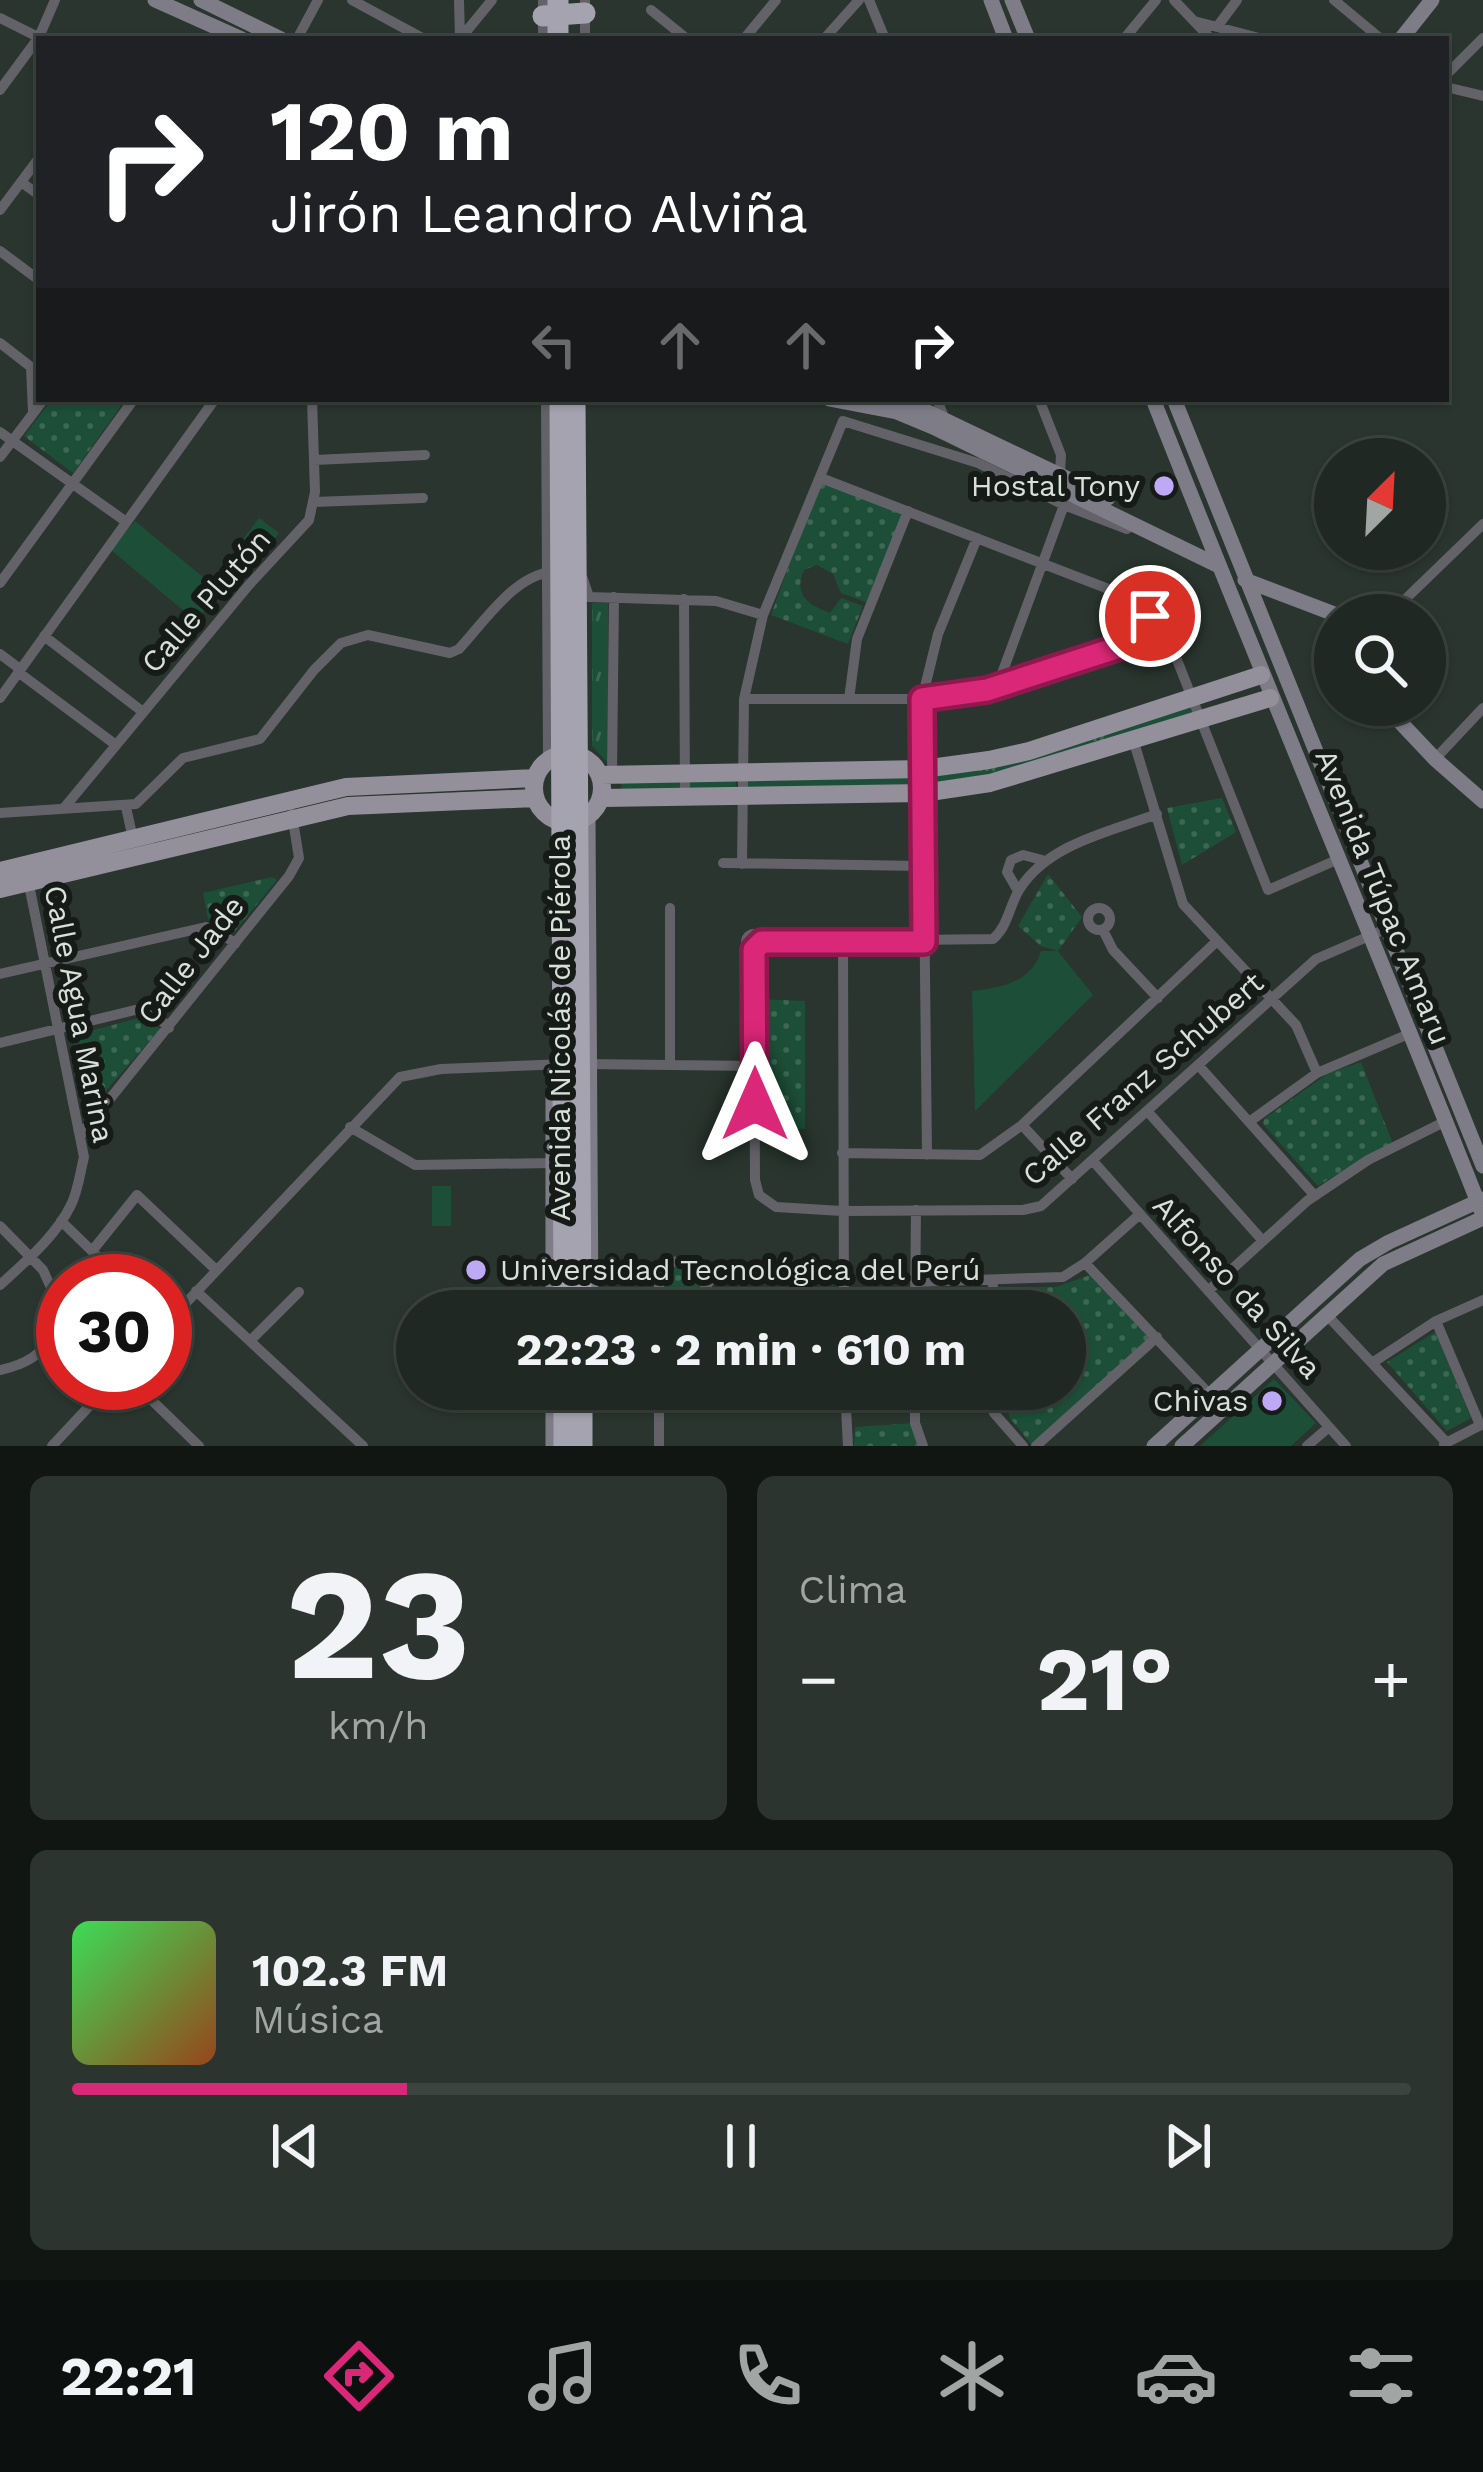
<!DOCTYPE html>
<html lang="es">
<meta charset="utf-8">
<style>
body{margin:0;font-family:"Work Sans",sans-serif;background:#2c342f;color:#f1f3f6;height:100vh;display:flex;flex-direction:column;font-size:45px;white-space:nowrap}
*{box-sizing:border-box;margin:0}
p{font-size:39px;color:#a1a6a5}
.icon{flex:none;width:66px;height:66px;fill:none;stroke:currentColor;stroke-width:2;stroke-linecap:round;stroke-linejoin:round}
.map{position:relative;height:1446px;overflow:hidden}
.details{display:flex;flex-direction:column;gap:30px;padding:30px;background:#111613;flex:1}
.details>*{flex:none}
.banner{position:absolute;left:36px;top:36px;width:1413px;height:366px;border-radius:0px;box-shadow:0 3px 9px #0004,0 0 0 3px #3c4440;background:#202124;color:#fff;overflow:hidden}
.needle{width:78px;rotate:24deg}
.controls{position:absolute;left:1314px;top:438px;display:grid;gap:24px}
.controls a{display:grid;place-items:center;width:132px;height:132px;border-radius:50%;background:#1f2822;box-shadow:0 3px 9px #0004,0 0 0 3px #3c4440;font-size:60px}
.speed{position:absolute;left:36px;top:1254px;display:flex;gap:24px;font-size:60px;font-weight:700;text-align:center}
.speed>*{display:grid;place-content:center;width:156px;height:156px;border-radius:50%;background:#1f2822;box-shadow:0 3px 9px #0004,0 0 0 3px #3c4440;line-height:1}
.speed .limit{border:18px solid #d22;background:#fff;color:#111}
.pin{position:absolute;display:grid;place-items:center;width:102px;height:102px;color:#fff;margin:-51px;border:6px solid #fff;border-radius:50%;box-shadow:0 3px 12px #0007}
.me{position:absolute;width:132px;margin:-66px;rotate:0deg;stroke-linejoin:round;filter:drop-shadow(0 0 9px #0008)}
.turn{display:flex;align-items:center;gap:42px;height:252px;padding:0 36px;font-size:54px}
.turn .icon{width:156px;height:156px;stroke-width:2.5}
.turn b{display:block;font-size:84px;line-height:102px}
.lanes{display:flex;align-items:center;height:114px;padding:0 36px;background:#0003;justify-content:center;gap:60px;direction:ltr}
.lanes .off{opacity:.35}
.big{font-size:90px;font-weight:700;line-height:1.1}
.details .card{flex:1;display:flex;flex-direction:column;justify-content:center;gap:18px;min-width:0;padding:0 42px;border-radius:18px;background:#2c342f}
.details .dial{align-items:center;gap:0}
.dial b{font-size:156px;line-height:1}
.song{display:flex;align-items:center;gap:36px}
.cover{width:144px;height:144px;border-radius:18px;background:linear-gradient(135deg,hsl(130 70% 55%),hsl(20 70% 35%))}
.played{height:12px;border-radius:6px;background:linear-gradient(90deg,#db2777 25%,#3c4440 25%)}
.keys{display:flex;justify-content:space-around;direction:ltr}
.heat{display:flex;justify-content:space-between;align-items:center;font-size:66px;direction:ltr}
.details .tiles{flex:1;display:grid;gap:30px;grid-template-columns:1fr 1fr}
.card:last-child{grid-column:span 2}
.trip{position:absolute;left:396px;top:1290px;width:690px;height:120px;border-radius:60px;background:#1f2822;box-shadow:0 3px 9px #0004,0 0 0 3px #3c4440;font-weight:700;line-height:120px;text-align:center}
.tabs{display:flex;height:192px;justify-content:space-around;align-items:center;background:#0c100e;color:#a1a6a5}
.tabs .icon{width:84px;height:84px}
.tabs .on{color:#db2777}
.tabs b{font-size:54px;color:#f1f3f6}
.map>svg:first-child{display:block}
</style>
<div class="map">
<svg width="1483" height="1446" viewBox="0 0 1483 1446">
<defs>
<pattern id="grass-tufts" width="24" height="20" patternUnits="userSpaceOnUse" patternTransform="scale(3)"><rect width="24" height="20" fill="#1d4f38"/><path d="M3 7l-1-3M5 7V3M7 7l1-3M15 17l-1-3M17 17v-4M19 17l1-3" fill="none" stroke="#3d6854"/></pattern>
<pattern id="park-dots" width="8" height="8" patternUnits="userSpaceOnUse" patternTransform="scale(3)"><rect width="8" height="8" fill="#1d4f38"/><path d="M2 2h.1M6 6h.1" fill="none" stroke="#3d6854" stroke-width="1.8" stroke-linecap="round"/></pattern>
</defs>
<rect width="100%" height="100%" fill="#29352e"/>
<path fill="url(#grass-tufts)" d="M592,603H608V763L592,746Z
M1187,700L1194,714L1032,767L924,785V771Z
M918,772V784L746,788V776Z
M735,775L736,789L622,792L621,778Z"/>
<path fill="url(#park-dots)" d="M52,399H126L73,473L24,436Z
M820,479L905,511L871,604L841,593L833,574L817,565L804,570C793,595 808,605 830,613L841,598L863,606L848,644L771,615Z
M1222,798L1236,832L1182,865L1167,808Z
M1048,874L1082,917L1058,951L1041,946L1018,926Z
M272,877L277,880L235,931L208,919L203,893Z
M759,999L805,1001V1129H761Z
M142,1017L152,1020L160,1029L89,1110L72,1036Z
M1361,1062L1393,1144C1368,1160 1343,1169 1318,1186L1263,1124L1264,1119L1327,1074Z
M675,1266L698,1267L710,1273L692,1311H664L663,1281Z
M1093,1274L1150,1339L1032,1445L1010,1418L999,1389H1065V1311H1001L1003,1287H1056Z
M1435,1332L1471,1418L1447,1431L1387,1362Z
M915,1423L922,1446H854L855,1427Z"/>
<path fill="#1d4f38" d="M259,518L279,533L257,562L237,547Z
M135,521L220,591L196,621L111,550Z
M1041,951H1058L1093,995L975,1111L972,991C1001,988 1032,982 1041,951Z
M432,1186H451V1226H432Z
M1274,1379L1316,1423L1291,1446H1200Z"/>
<g fill="none" stroke-linecap="round" stroke-linejoin="round">
<path stroke="#636268" stroke-width="10" d="M352,0L424,39
M459,0L460,39
M585,0V39
M869,0L885,39
M1174,0L1211,39
M1334,0L1381,39
M651,10L687,39
M0,18L40,38
M1194,21L1263,39
M1217,27L1237,0
M297,39L318,0
M460,39L492,0
M543,39V0
M744,39L776,0
M824,39L859,0
M1124,39L1156,0
M1446,75L1483,38
M1446,87L1483,96
M0,90L39,37L55,0
M21,182L39,195
M0,210L39,158
M0,251L39,280
M0,343L31,367H39
M31,367L33,412
M546,399L548,761
M937,399L945,420
M1039,399L1061,455L1060,473
M0,432L125,521
M0,457L44,399
M314,460L425,455
M821,478L1150,605L1158,612L1166,632L1268,890L1341,858
M314,502L423,498
M583,579L589,597L716,601L763,615
M0,583L134,399
M684,599L685,795
M1389,615L1483,524
M44,636L143,712
M1141,639L1150,625L1143,603
M0,654L20,669
M18,672L116,745
M997,687L1064,505
M0,698L215,399
M744,699H922L987,690L1166,632
M849,699L857,639L908,511
M1133,739L1183,904L1296,1025L1317,1073
M1435,759L1483,708
M612,774L614,597
M126,807L133,839
M64,808L248,586L309,520L315,492L312,399
M0,813L136,804L183,758L260,739L314,670L341,643L368,635L450,653L459,649C487,619 517,570 561,571
M723,863L922,866
M742,864L744,699L763,615L843,421L978,463L1064,505L1127,529
M1018,891L1007,872L1011,860L1023,855L1042,860
M1088 919a11 11 0 1 1 22 0a11 11 0 1 1-22 0Z
M670,908V1065
M1103,930L1113,950L1158,998
M746 942a8 8 0 1 1 16 0a8 8 0 1 1-16 0Z
M762,942L993,939C1008,926 1009,907 1019,890C1047,844 1109,832 1157,814
M843,942L844,1311
M754,950L755,1180L759,1195L776,1207L842,1211L1023,1210L1041,1206L1316,959L1388,928
M0,974L206,927L223,934L235,944
M0,1043L135,1010L154,1013L169,1028
M585,1064L755,1066
M1200,1067L1315,1196
M1148,1112L1263,1241
M1249,1122L1317,1073L1411,1033
M1022,1125L1072,1179
M350,1127L415,1165L553,1163
M80,1136L289,876L299,858L292,814
M842,1153L980,1155L1022,1125L1217,941
M927,1155L922,699L938,634L977,538
M1093,1161L1346,1446
M61,1221L123,1281
M0,1226L43,1270L63,1314
M92,1251L137,1195L216,1270
M1085,1263L1212,1397
M915,1282L1063,1277L1085,1263L1140,1214
M0,1285C25,1262 56,1236 71,1205C78,1191 80,1173 84,1157L28,880
M196,1291L363,1446
M1208,1291L1307,1201L1368,1160L1446,1121
M659,1311V1267L666,1261L704,1264L712,1278L689,1311
M915,1311L916,1210
M992,1311L993,1281
M1325,1313L1446,1442
M1436,1321L1480,1425
M165,1325L400,1077L441,1069L566,1064
M250,1341L299,1292
M1372,1363L1436,1321L1483,1300
M0,1370C33,1363 40,1352 63,1329
M134,1383L199,1446
M845,1389L848,1446
M915,1389V1423L923,1446
M988,1389L994,1413L1023,1446
M1444,1444L1483,1424
M52,1446L111,1383
M659,1446V1389
M1036,1446L1157,1337
M1307,1446L1329,1427"/>
<path stroke="#7e7c86" stroke-width="15" d="M155,0L242,39
M201,0L281,39
M991,0L1006,39
M1012,0L1028,39
M1401,39L1432,0
M829,399L897,412L933,427L1219,566
M893,399L930,413L1108,498
M1153,399C1260,672 1375,942 1483,1215
M1174,399L1483,1166
M1245,580L1337,615
M1384,705L1435,759L1483,801
M588,817L591,1311
M553,1098V1311
M553,1389V1446
M1154,1446L1360,1259L1389,1242L1483,1199
M1182,1446L1383,1264L1483,1218"/>
<path stroke="#93909c" stroke-width="18" d="M534 788a34 34 0 1 1 68 0a34 34 0 1 1-68 0Z
M600,775L923,769L989,760L1029,751L1261,675
M602,798L923,793L990,783L1270,698
M0,871L346,787L535,778
M0,889L348,806L535,798"/>
<path stroke="#a6a3b1" stroke-width="21" d="M558,0V39
M543,16L585,13
M560,399L564,1311
M575,399L581,1311
M564,1389V1446
M582,1389V1446"/>
</g>
<g fill="none" stroke-linecap="round" stroke-linejoin="round">
<defs>
<path id="route" d="M755,1104L754,950L762,942H924L922,699L987,690L1141,640L1150,625V616"/>
</defs>
<use href="#route" stroke="#8e194d" stroke-width="30"/>
<use href="#route" stroke="#db2777" stroke-width="21"/>
</g>
<g fill="#bea9f4" stroke="#161b18" stroke-width="4.5">
<circle cx="1164" cy="486" r="12"/>
<circle cx="476" cy="1270" r="12"/>
<circle cx="1272" cy="1401" r="12"/>
</g>
<g text-anchor="middle" stroke-width="12" stroke-linejoin="round" paint-order="stroke">
<g font-size="30" fill="#d9e0dc" stroke="#161b18" text-anchor="end">
<text x="1140" y="496">Hostal Tony</text>
<text x="500" y="1280" text-anchor="start">Universidad Tecnológica del Perú</text>
<text x="1248" y="1411">Chivas</text>
</g>
<g font-size="30" fill="#d9e0dc" stroke="#161b18">
<text transform="translate(206 601) rotate(-49)" y="10">Calle Plutón</text>
<text transform="translate(1383 897) rotate(68)" y="10">Avenida Túpac Amaru</text>
<text transform="translate(191 960) rotate(-52)" y="10">Calle Jade</text>
<text transform="translate(79 1014) rotate(79)" y="10">Calle Agua Marina</text>
<text transform="translate(560 1028) rotate(-90)" y="10">Avenida Nicolás de Piérola</text>
<text transform="translate(1143 1079) rotate(-41)" y="10">Calle Franz Schubert</text>
<text transform="translate(1237 1287) rotate(48)" y="10">Alfonso da Silva</text>
</g>
</g>
</svg>
<div class="controls">
<a><svg class="needle" viewBox="-14 -14 28 28"><path d="M0-13l5 13h-10z" fill="#e53935"/><path d="M0 13l5-13h-10z" fill="#a1a6a5"/></svg></a>
<a><svg class="icon" aria-label="search" viewBox="0 0 24 24"><circle cx="10" cy="10" r="6"/><path d="M15 15l6 6"/></svg></a>
</div>
<div class="speed"><div class="limit">30</div></div>
<div class="pin" style="left:1150px;top:616px;background:#d93025"><svg class="icon" aria-label="arrive" viewBox="0 0 24 24"><path d="M6 21V4h12l-3 4 3 4H6"/></svg></div>
<svg class="me" style="left:755px;top:1104px" viewBox="-20 -20 40 40"><path d="M0-17L14 15 0 8-14 15z" fill="#db2777" stroke="#fff" stroke-width="4"/></svg>
<div class="trip">22:23 · 2 min · 610 m</div>
<div class="banner">
<div class="turn"><svg class="icon" aria-label="right" viewBox="0 0 24 24"><path d="M7 20v-9h11M14 6l5 5-5 5"/></svg><div><b>120 m</b>Jirón Leandro Alviña</div></div>
<div class="lanes"><svg class="icon off" aria-label="left" viewBox="0 0 24 24"><path d="M17 20v-9H6M10 6l-5 5 5 5"/></svg><svg class="icon off" aria-label="ahead" viewBox="0 0 24 24"><path d="M12 20V5M6 11l6-6 6 6"/></svg><svg class="icon off" aria-label="ahead" viewBox="0 0 24 24"><path d="M12 20V5M6 11l6-6 6 6"/></svg><svg class="icon" aria-label="right" viewBox="0 0 24 24"><path d="M7 20v-9h11M14 6l5 5-5 5"/></svg></div>
</div>
</div>
<section class="details">
<div class="tiles">
<div class="card dial"><b>23</b><p>km/h</p></div>
<div class="card"><p>Clima</p>
<div class="heat"><a>−</a><b class="big">21°</b><a>+</a></div>
</div>
<div class="card">
<div class="song"><i class="cover"></i><div><b>102.3 FM</b><p>Música</p></div></div>
<div class="played"></div>
<div class="keys"><svg class="icon" aria-label="previous" viewBox="0 0 24 24"><path d="M18 5L8 12l10 7zM5 5v14"/></svg><svg class="icon" aria-label="pause" viewBox="0 0 24 24"><path d="M8 5v14M16 5v14"/></svg><svg class="icon" aria-label="next" viewBox="0 0 24 24"><path d="M6 5l10 7-10 7zM19 5v14"/></svg></div>
</div>
</div>
</section>
<nav class="tabs">
<b>22:21</b>
<svg class="icon on" aria-label="directions" viewBox="0 0 24 24"><path d="M12 3l9 9-9 9-9-9zM9 14v-3h6M13 9l2 2-2 2"/></svg>
<svg class="icon" aria-label="music" viewBox="0 0 24 24"><path d="M9 18V5l10-2v13"/><circle cx="6" cy="18" r="3"/><circle cx="16" cy="16" r="3"/></svg>
<svg class="icon" aria-label="phone" viewBox="0 0 24 24"><path d="M5 4h4l2 5-3 2q2 4 5 5l2-3 5 2v4C11 20 4 13 5 4z"/></svg>
<svg class="icon" aria-label="climate" viewBox="0 0 24 24"><path d="M12 3v18M4 7l16 10M4 17L20 7"/></svg>
<svg class="icon" aria-label="car" viewBox="0 0 24 24"><path d="M5 17H2v-5l4-1 3-4h7l3 4 3 1v5h-3M9 17h6M6 11h13"/><circle cx="7" cy="17" r="2"/><circle cx="17" cy="17" r="2"/></svg>
<svg class="icon" aria-label="filters" viewBox="0 0 24 24"><path d="M4 7h16M4 17h16"/><circle cx="9" cy="7" r="2"/><circle cx="15" cy="17" r="2"/></svg>
</nav>
